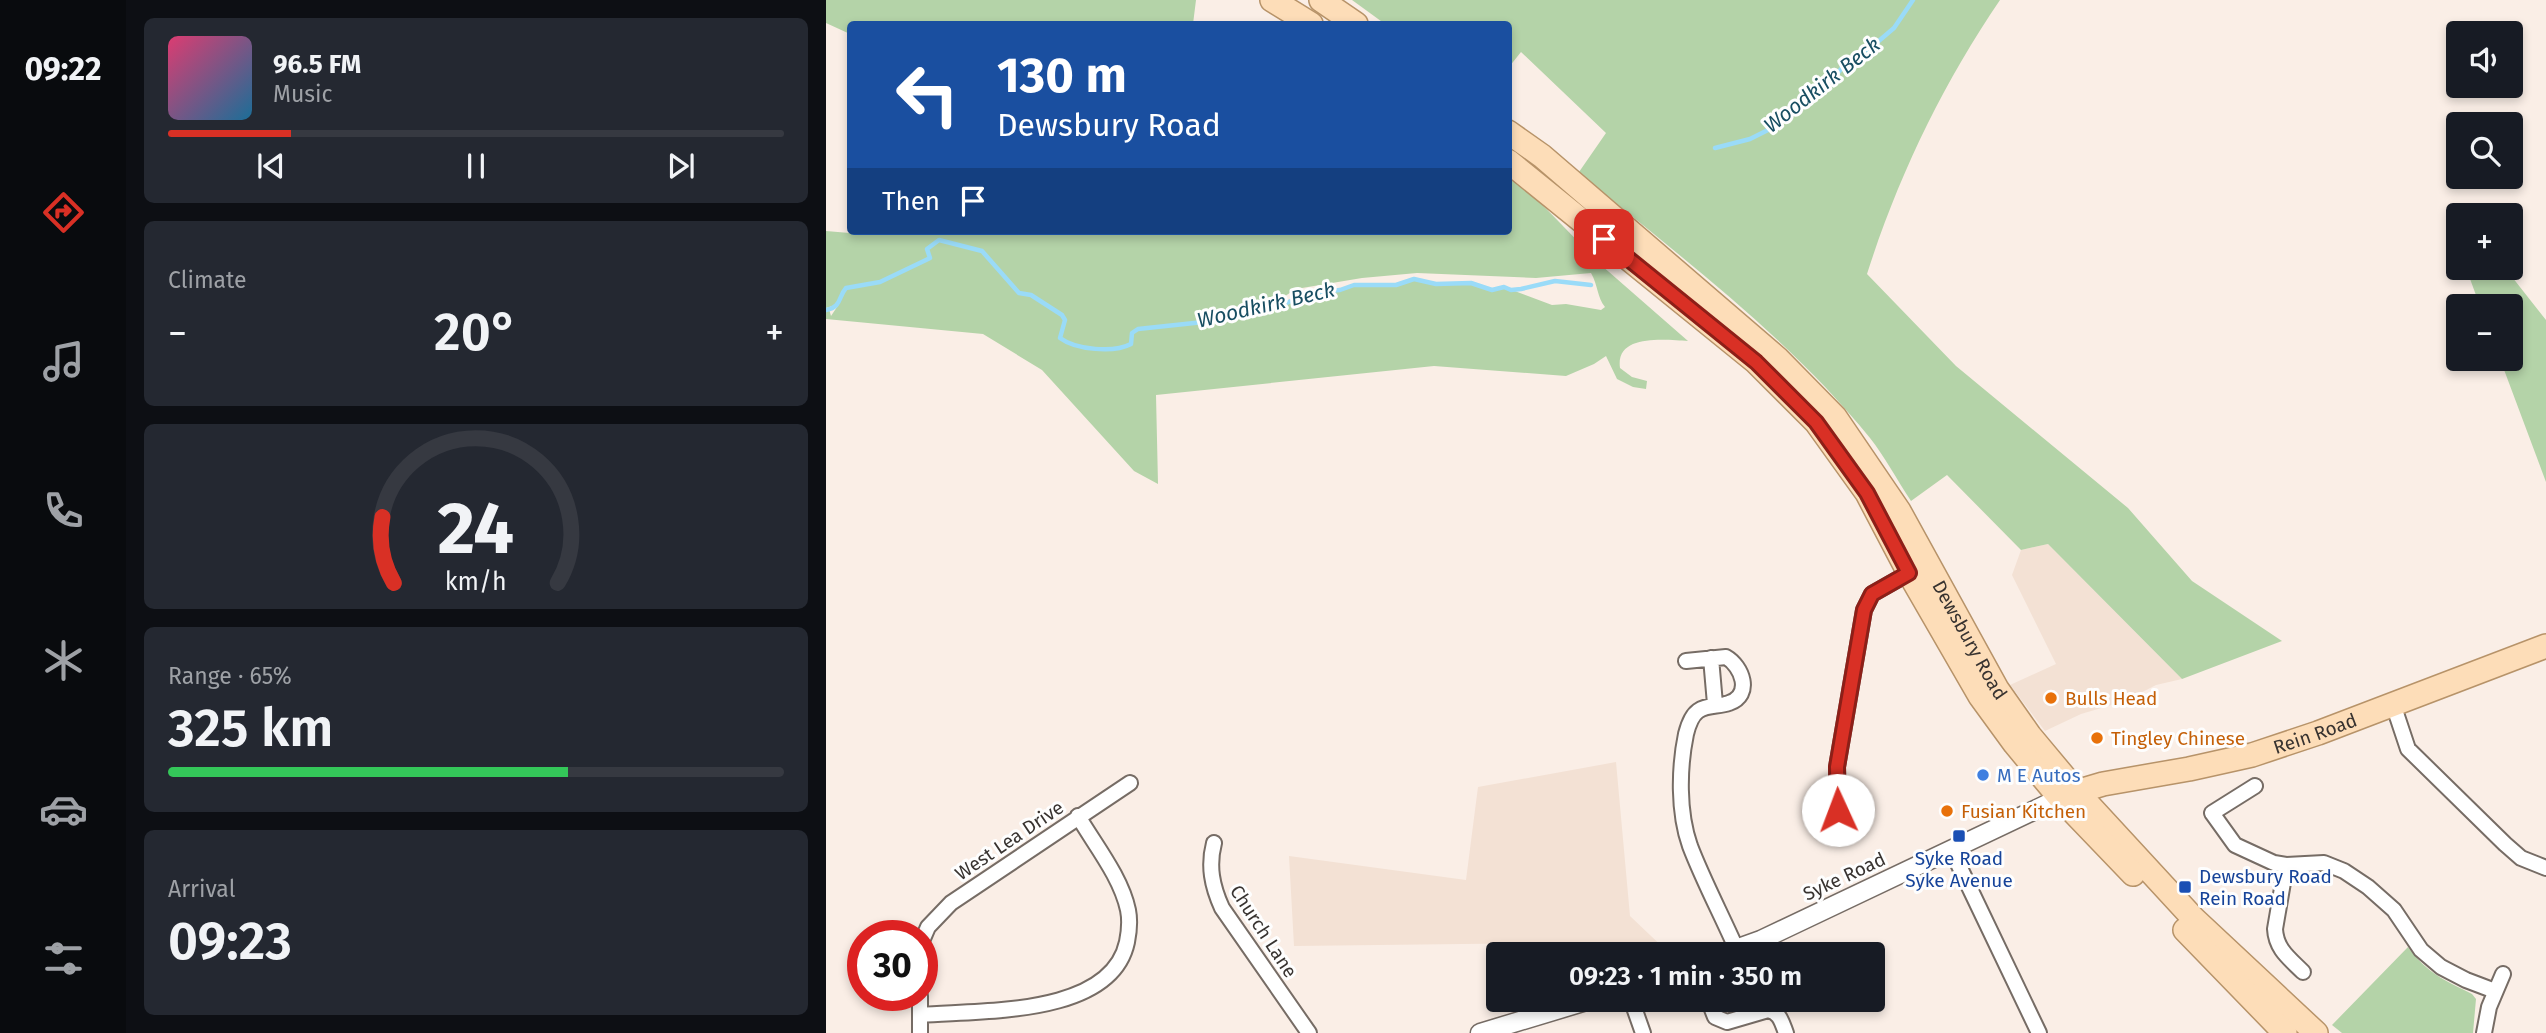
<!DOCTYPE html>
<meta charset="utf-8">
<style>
body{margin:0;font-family:"Fira Sans",sans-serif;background:#242831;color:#f1f3f6;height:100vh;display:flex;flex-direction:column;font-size:26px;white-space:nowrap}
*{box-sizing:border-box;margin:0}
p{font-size:23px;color:#9ea1a6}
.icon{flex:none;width:38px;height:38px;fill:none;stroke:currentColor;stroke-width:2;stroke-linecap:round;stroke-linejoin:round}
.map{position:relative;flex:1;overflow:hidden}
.sheet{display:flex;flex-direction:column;gap:18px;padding:18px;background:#0d0f14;width:700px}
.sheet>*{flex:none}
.banner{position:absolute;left:21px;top:21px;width:665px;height:214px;border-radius:7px;box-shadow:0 4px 10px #0003;background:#1a4fa0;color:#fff;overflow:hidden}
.fabs{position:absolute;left:1620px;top:21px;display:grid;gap:14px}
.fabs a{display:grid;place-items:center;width:77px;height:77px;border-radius:7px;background:#171b24;box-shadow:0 4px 10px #0003;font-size:35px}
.speed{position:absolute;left:21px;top:920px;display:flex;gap:14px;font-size:35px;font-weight:700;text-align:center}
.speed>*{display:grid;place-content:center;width:91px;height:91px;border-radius:50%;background:#171b24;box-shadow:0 4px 10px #0003;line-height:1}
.speed .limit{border:10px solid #d22;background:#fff;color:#111}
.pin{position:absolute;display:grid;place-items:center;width:60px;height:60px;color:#fff;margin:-30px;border-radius:14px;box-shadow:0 4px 10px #0006}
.me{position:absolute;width:77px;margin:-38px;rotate:358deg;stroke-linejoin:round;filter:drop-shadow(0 0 5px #0008)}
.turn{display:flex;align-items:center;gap:24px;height:147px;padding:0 35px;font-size:32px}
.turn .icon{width:91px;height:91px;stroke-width:2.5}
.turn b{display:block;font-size:49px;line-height:60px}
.then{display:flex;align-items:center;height:66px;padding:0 35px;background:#0003;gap:14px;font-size:26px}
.big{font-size:52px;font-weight:600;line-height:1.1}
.sheet .widget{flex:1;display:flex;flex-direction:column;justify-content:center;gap:10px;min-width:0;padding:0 24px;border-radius:10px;background:#242831}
.sheet .dial{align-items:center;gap:0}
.dial svg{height:182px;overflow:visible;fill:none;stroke:#363941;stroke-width:7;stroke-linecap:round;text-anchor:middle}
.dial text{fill:#f1f3f6;stroke:none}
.song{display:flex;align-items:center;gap:21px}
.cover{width:84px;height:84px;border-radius:10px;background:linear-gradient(135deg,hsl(340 70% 55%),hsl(200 70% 35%))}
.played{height:7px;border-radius:4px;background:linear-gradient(90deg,#d93025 20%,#363941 20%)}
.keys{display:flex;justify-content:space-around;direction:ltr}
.heat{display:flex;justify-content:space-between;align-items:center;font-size:38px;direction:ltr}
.charge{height:10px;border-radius:5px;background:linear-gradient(90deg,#34c759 65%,#363941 0)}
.trip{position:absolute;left:660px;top:942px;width:399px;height:70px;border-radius:7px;background:#171b24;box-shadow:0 4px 10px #0003;font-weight:600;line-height:70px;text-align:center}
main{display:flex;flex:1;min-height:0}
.menu{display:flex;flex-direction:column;width:126px;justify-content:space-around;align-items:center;background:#090b0e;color:#9ea1a6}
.menu .icon{width:49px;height:49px}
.menu .current{color:#d93025}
.menu b{font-size:32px;color:#f1f3f6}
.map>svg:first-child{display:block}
</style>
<main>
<nav class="menu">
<b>09:22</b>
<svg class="icon current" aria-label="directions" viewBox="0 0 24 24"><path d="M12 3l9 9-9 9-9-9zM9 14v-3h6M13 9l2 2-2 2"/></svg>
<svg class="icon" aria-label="music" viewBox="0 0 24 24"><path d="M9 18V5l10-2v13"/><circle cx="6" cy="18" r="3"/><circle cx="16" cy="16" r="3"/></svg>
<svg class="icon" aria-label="phone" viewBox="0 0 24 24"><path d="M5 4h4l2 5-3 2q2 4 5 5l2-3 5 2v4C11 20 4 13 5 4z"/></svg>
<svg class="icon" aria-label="climate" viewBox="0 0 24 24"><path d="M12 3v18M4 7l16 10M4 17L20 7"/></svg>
<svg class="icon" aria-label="car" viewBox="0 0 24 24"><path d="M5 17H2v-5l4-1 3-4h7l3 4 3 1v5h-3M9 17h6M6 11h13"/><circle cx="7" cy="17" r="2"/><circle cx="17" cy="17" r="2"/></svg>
<svg class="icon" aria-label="filters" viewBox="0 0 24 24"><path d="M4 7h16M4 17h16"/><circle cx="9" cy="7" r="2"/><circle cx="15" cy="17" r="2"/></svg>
</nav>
<section class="sheet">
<div class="widget">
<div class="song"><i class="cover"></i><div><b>96.5 FM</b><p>Music</p></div></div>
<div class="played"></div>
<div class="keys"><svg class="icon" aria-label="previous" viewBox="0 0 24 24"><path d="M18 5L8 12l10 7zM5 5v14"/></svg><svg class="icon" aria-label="pause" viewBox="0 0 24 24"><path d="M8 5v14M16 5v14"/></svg><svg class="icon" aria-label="next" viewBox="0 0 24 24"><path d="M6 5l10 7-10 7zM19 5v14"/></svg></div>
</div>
<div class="widget"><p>Climate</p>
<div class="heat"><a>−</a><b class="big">20°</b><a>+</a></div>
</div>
<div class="widget dial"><svg viewBox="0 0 100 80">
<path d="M14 69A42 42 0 1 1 86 69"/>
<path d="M14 69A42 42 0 0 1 9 40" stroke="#d93025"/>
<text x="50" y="56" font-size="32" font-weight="700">24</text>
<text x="50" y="72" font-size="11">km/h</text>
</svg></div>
<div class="widget"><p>Range · 65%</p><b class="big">325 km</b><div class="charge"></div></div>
<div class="widget"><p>Arrival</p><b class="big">09:23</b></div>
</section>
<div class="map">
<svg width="1720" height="1033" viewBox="0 0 1720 1033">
<rect width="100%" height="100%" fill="#faeee6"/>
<path fill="#f3e1d4" d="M1222,544L1356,679L1330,685L1299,701L1255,714L1219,731L1184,685L1230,664L1186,575L1195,550Z
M790,762L804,916L844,954H729L728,943L468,946L463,856L640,880L652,787Z"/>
<path fill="#b4d3a8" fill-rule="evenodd" d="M0,0H370L367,24H24V34L0,23Z
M526,0H1174C1116,85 1072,177 1041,274L1130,366L1302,508L1366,581L1456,641L1356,679L1222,544L1195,550L1121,475L1085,501C1071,480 1059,457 1044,438C961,335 853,257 753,172L780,133L695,52L683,67L682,24H559Z
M683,175L696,184L775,265L862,341C841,340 789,333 794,368L806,377L821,381L820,389L807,387L791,379L780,356L768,364L740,376L608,366L330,395L332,484L308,471L216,370L157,334L0,319V310L3,309L5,316L13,304L0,308V231L47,235L76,231H682ZM591,273L710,278L765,273C772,285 771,297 779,307L775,310L740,304L726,305L678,287L666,290L645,283L610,284L588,279L570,285H528L514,290L482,293L454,306L442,307L470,289L536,278Z
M1640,268H1679L1720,320V482L1674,359H1685V306H1654Z
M1582,947C1602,974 1617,979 1646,994L1650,999L1647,1033H1516L1506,1025Z"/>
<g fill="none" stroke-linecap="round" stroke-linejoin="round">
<path stroke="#9adbf8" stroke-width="4.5" d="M889,148L924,139L946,128L1005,81L1021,62L1048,45L1068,28L1087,0
M0,310C16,307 12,297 20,288L54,282L100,260L104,258L101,249L113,240L156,251L193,293L205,295L236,315L239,320L234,338C250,350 288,353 305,344L306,333L312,329L387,321L454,306L482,293L514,290L528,285H570L588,279L610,284L645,283L666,290L678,287L685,290L695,289L729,281L765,285"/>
<defs>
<path id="minor" d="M885,658L889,704
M860,661L900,657C916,666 927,695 903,703C893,707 882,704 872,711C865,716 862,726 860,734C853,768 852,812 864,846C877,880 895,914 910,948
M1567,704L1582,749L1679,844L1695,858L1720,868
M1429,786L1386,813L1409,845L1448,863L1460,865L1498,863L1518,871L1542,887L1568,910L1595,950L1615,967L1640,980L1669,991
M1012,810L1011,767L1038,610L1046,594L1083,573
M388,843C382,866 386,886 396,908L483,1033
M1125,849L1213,1033
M1460,865L1449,929C1450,949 1463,958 1477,972
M96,941L102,927L125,903L304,783
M94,996V1033
M805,999L817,1033
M882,999L889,1017L901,1022L942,1010C954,1012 956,1023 960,1033
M95,1015C154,1010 285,1017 301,942C303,932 304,920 302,910C295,877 269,845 252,816
M1658,1033L1663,1007L1677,974"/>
<path id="tertiary" d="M896,954L935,940L1234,798
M654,1033L767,999"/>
<g id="primary">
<path d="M446,0L485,24"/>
<path d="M495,0L530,24"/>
<path id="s1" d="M682,132L716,156L952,359L1009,417L1073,511L1171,689L1204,736L1250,791L1368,919L1490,1033"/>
<path d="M682,161L930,362L990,422L1041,493L1083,573L1154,696L1189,744L1234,798L1307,874"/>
<path id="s2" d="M1240,795L1277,784L1363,769L1426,755L1492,733L1720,646"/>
<path d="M1359,930L1459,1033"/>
</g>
</defs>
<use href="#minor" stroke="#766c65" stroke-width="18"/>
<use href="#tertiary" stroke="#766c65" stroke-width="21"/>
<use href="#primary" stroke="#b79369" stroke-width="26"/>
<use href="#minor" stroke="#fff" stroke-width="14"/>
<use href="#tertiary" stroke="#fff" stroke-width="18"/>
<use href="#primary" stroke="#fdddb8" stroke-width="23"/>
</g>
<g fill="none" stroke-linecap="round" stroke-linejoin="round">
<defs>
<path id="route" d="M778,239L930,362L990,422L1041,493L1083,573L1046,594L1038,610L1011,767L1012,810"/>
</defs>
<use href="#route" stroke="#8d1f18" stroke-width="18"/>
<use href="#route" stroke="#d93025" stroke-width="12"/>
</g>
<g fill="#e8710a" stroke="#fefefe" stroke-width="2.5">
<circle cx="1225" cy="698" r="7"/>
<circle cx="1271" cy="738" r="7"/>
<circle cx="1121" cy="811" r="7"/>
</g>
<circle fill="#3f7fe0" stroke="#fefefe" stroke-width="2.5" cx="1157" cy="775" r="7"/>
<g fill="#1a4fb4" stroke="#fefefe" stroke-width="2.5">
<rect x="1126" y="829" width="14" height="14" rx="3.5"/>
<rect x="1352" y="880" width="14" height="14" rx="3.5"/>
</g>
<g text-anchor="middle" stroke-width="6" stroke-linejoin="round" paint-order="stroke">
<g font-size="19" fill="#383330" stroke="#fefefe">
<text dy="7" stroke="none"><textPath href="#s1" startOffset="695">Dewsbury Road</textPath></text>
<text dy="7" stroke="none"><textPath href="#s2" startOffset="257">Rein Road</textPath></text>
<text transform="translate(183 840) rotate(-34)" y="7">West Lea Drive</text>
<text transform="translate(1018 876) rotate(-25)" y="7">Syke Road</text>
<text transform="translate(438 931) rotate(57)" y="7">Church Lane</text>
</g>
<g font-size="19" fill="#c56008" stroke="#fefefe" text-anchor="start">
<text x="1239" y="705">Bulls Head</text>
<text x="1285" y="745">Tingley Chinese</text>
<text x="1135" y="818">Fusian Kitchen</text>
</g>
<g font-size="19" fill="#366cbe" stroke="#fefefe" text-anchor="start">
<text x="1171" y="782">M E Autos</text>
</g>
<g font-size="19" fill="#164399" stroke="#fefefe">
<text x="1133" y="865">Syke Road<tspan x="1133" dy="22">Syke Avenue</tspan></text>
<text x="1373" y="883" text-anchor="start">Dewsbury Road<tspan x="1373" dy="22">Rein Road</tspan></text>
</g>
<g font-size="21" font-style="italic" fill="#184e62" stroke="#fefefe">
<text transform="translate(996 85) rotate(-38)" y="7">Woodkirk Beck</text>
<text transform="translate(440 305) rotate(-13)" y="7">Woodkirk Beck</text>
</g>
</g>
</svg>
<div class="fabs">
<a><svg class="icon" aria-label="sound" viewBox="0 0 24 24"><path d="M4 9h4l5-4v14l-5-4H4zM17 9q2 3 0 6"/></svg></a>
<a><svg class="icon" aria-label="search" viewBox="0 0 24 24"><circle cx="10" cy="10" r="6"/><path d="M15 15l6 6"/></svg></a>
<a>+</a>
<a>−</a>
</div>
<div class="speed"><div class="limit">30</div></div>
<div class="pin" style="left:778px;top:239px;background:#d93025"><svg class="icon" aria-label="arrive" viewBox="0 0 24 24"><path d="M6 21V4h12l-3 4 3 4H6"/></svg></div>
<svg class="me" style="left:1012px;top:810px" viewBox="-20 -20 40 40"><circle r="19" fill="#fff"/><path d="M0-13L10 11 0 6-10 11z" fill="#d93025"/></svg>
<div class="trip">09:23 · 1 min · 350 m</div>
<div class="banner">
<div class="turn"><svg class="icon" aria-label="left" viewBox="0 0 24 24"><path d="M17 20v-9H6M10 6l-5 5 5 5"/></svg><div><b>130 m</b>Dewsbury Road</div></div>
<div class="then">Then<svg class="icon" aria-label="arrive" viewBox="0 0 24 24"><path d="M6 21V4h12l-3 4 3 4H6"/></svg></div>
</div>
</div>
</main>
